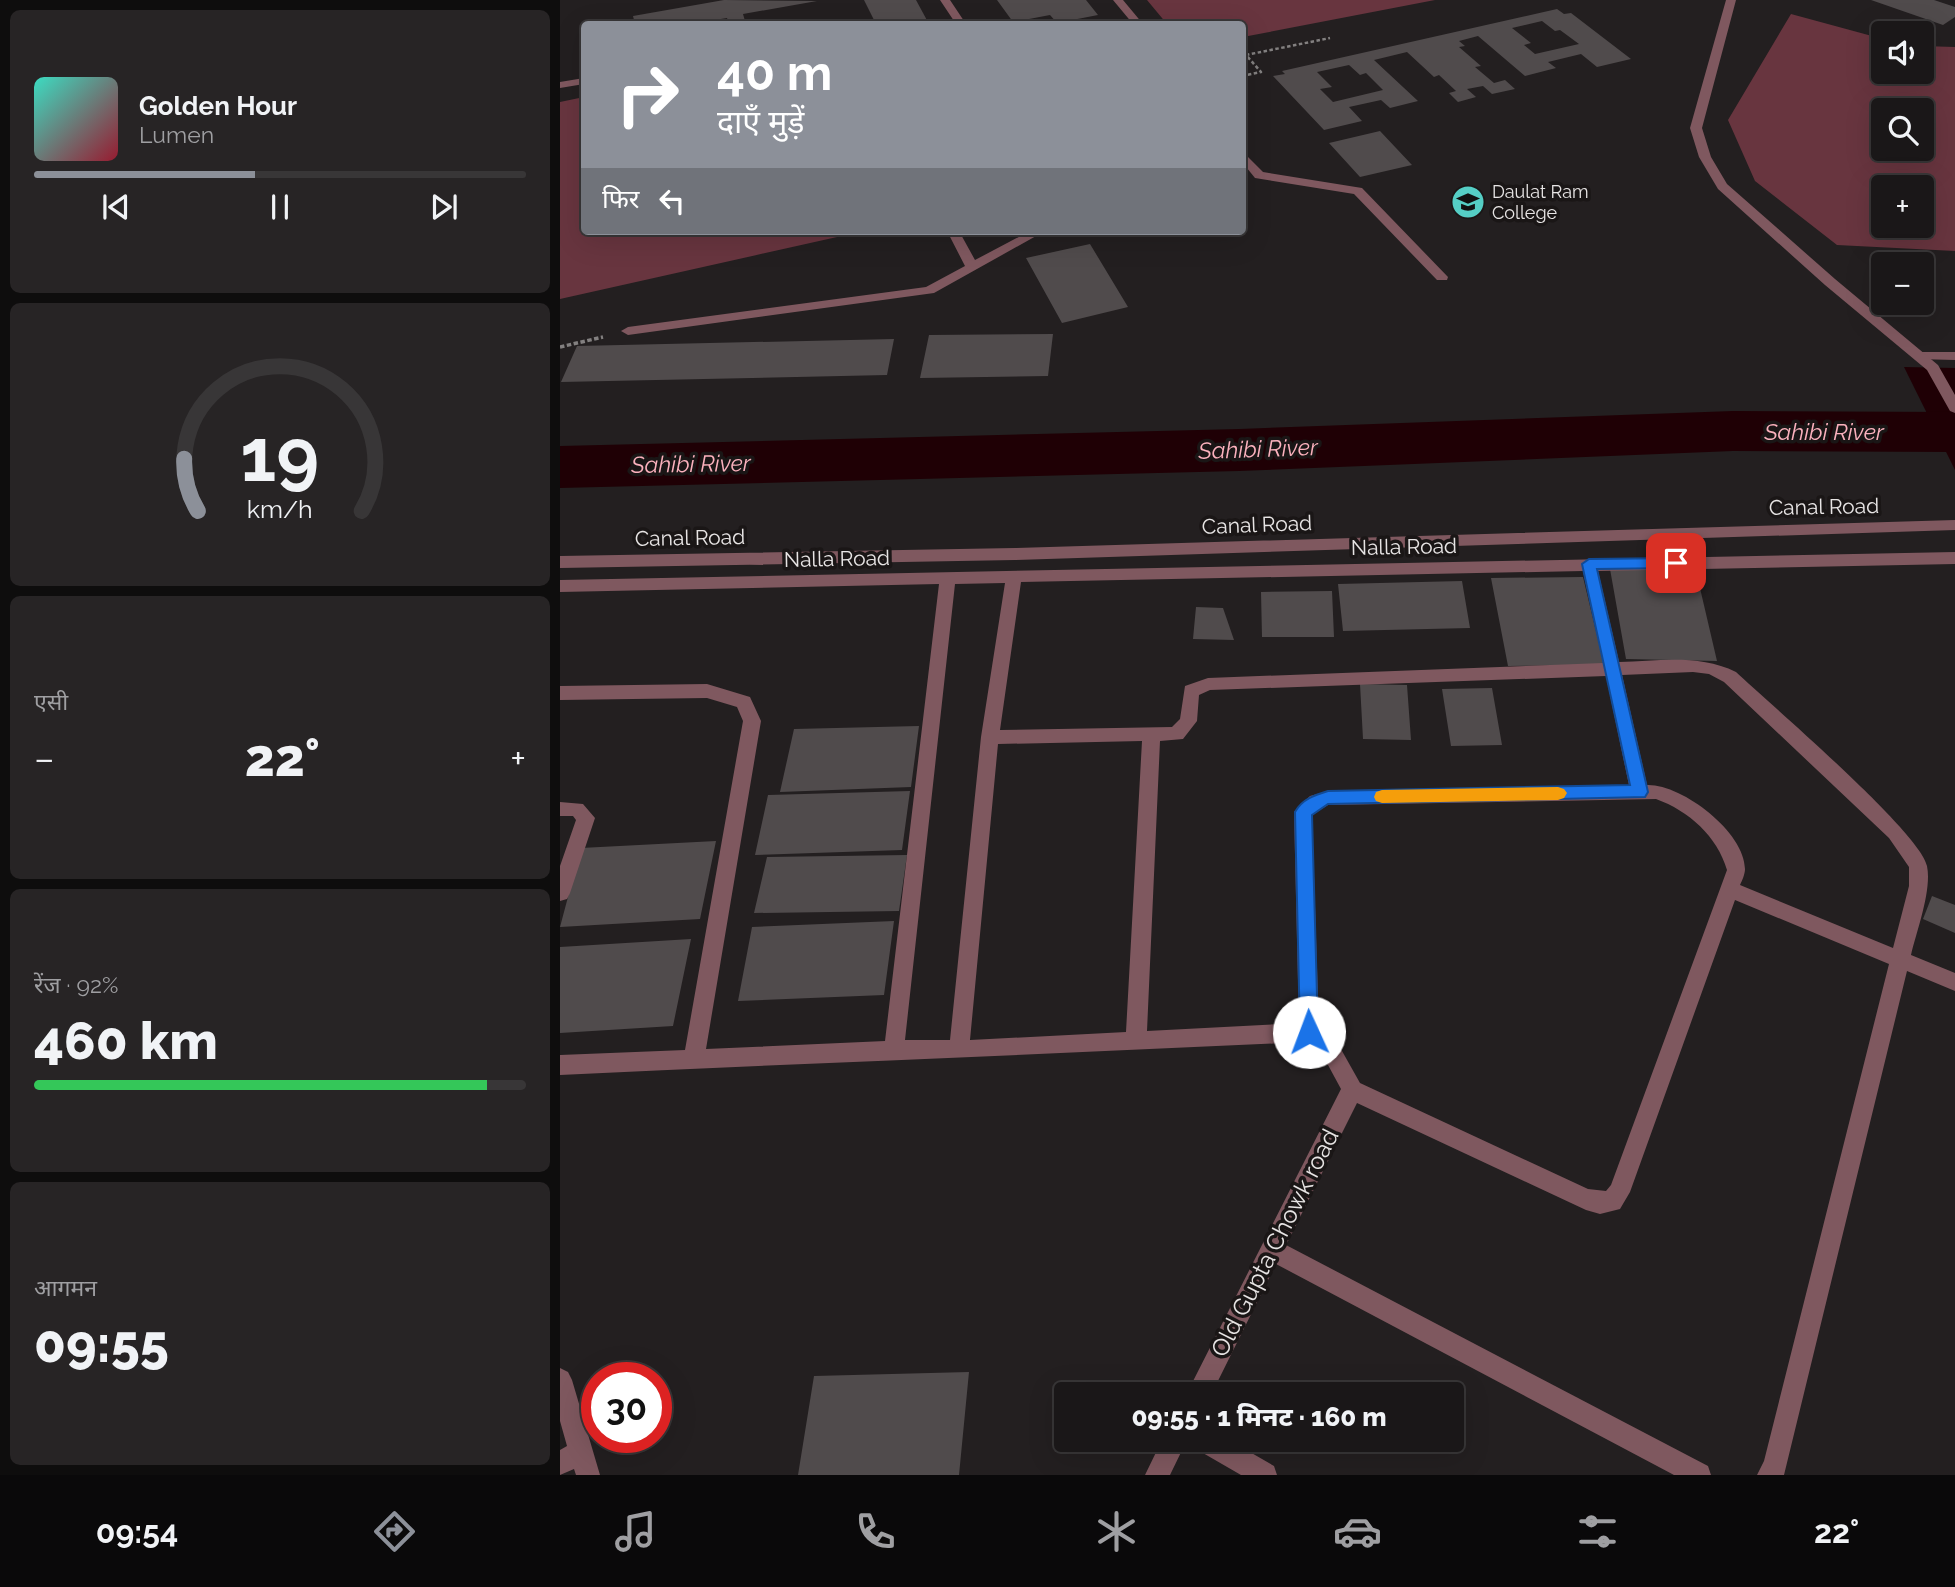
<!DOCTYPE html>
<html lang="hi">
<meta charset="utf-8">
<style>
body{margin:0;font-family:Raleway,"Noto Sans Devanagari",sans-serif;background:#272425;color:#f1f3f6;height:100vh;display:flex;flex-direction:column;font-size:26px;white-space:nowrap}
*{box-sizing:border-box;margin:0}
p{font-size:23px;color:#9f9fa2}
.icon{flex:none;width:38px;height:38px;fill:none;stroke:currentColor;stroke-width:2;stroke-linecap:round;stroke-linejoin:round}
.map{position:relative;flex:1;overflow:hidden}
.details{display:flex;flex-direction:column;gap:10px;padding:10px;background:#0e0d0d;width:560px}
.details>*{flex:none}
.hud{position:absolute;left:21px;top:21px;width:665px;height:214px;border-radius:7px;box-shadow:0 7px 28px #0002,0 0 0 2px #383637;background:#8c9099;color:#fff;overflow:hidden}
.fabs{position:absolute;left:1311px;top:21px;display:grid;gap:14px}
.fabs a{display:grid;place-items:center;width:63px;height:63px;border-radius:7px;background:#1a1718;box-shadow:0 7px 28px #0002,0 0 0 2px #383637;font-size:35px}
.speed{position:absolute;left:21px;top:1362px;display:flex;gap:14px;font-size:35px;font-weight:700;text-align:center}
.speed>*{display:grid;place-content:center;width:91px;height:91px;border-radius:50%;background:#1a1718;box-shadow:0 7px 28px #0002,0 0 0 2px #383637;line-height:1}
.speed .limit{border:10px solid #d22;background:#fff;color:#111}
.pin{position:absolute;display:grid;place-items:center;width:60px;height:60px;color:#fff;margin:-30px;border-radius:14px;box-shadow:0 4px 10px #0006}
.me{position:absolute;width:77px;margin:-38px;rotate:358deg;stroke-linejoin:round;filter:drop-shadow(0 0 5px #0008)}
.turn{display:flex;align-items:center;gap:24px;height:147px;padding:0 21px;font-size:32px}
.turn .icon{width:91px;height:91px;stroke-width:2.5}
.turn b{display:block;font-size:49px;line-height:60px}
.then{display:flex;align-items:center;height:66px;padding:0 21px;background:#0003;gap:14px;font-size:26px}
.big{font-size:52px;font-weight:800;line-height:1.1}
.details .widget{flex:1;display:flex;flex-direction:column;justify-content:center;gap:10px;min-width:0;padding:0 24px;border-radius:10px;background:#272425}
.details .dial{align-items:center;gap:0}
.dial svg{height:182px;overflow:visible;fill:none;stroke:#383637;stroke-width:7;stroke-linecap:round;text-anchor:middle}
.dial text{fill:#f1f3f6;stroke:none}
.song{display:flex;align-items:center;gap:21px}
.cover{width:84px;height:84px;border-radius:10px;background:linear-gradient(135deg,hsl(170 70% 55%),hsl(350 70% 35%))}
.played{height:7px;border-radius:4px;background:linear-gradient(90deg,#8c9099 45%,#383637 45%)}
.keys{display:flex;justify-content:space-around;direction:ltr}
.heat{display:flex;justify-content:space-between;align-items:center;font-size:38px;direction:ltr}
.charge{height:10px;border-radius:5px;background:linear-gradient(90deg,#34c759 92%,#383637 0)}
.trip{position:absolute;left:494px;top:1382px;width:410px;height:70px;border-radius:7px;background:#1a1718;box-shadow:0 7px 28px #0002,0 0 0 2px #383637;font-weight:800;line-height:70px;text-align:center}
.tabs{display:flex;height:112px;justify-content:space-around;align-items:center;background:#0a090a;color:#9f9fa2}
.tabs .icon{width:49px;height:49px}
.tabs .on{color:#8c9099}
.tabs b{font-size:32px;color:#f1f3f6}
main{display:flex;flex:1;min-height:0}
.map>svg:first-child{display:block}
</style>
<main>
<section class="details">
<div class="widget">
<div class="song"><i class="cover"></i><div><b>Golden Hour</b><p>Lumen</p></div></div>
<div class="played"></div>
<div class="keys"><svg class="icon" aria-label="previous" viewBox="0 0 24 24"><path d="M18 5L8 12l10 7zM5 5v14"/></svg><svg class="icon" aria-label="pause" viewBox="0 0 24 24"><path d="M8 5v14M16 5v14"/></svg><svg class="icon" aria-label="next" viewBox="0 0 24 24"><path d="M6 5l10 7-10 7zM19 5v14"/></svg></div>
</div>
<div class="widget dial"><svg viewBox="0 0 100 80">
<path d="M14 69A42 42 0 1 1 86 69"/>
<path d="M14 69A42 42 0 0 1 8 46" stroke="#8c9099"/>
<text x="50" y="56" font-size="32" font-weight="700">19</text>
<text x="50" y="72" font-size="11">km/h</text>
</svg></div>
<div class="widget"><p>एसी</p>
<div class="heat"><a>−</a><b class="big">22°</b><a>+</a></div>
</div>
<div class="widget"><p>रेंज · 92%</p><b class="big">460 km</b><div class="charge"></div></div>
<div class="widget"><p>आगमन</p><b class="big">09:55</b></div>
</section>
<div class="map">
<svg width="1395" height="1475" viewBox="0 0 1395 1475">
<rect width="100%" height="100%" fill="#231f20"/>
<path fill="#68353f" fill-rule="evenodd" d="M587,0H875L683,37L682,24H607Z
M1231,14L1323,39V72H1362V46L1395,47V251L1277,245L1195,181L1168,120ZM1323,110H1362V149H1323ZM1323,187H1362V226H1323Z
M24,97V231H304L0,299V102Z"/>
<path fill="#1f0005" d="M1344,367L1395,368V470Z"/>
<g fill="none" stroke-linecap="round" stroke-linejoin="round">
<path fill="#1f0005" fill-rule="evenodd" d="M1173,411L1395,412V452L1173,451L679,471L0,488V446L679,429Z"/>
</g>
<path fill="#504b4c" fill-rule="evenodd" d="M164,0L257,1L183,14L185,21L169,24L167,18L130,24H75L73,16Z
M304,0H356L369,24H316Z
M437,0H526L538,15L497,23L490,15L453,22Z
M1311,0H1374L1395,7V17L1383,25Z
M997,9L1004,14L1011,13L1071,59L1037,67L1021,54L988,62L996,68L965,76L918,36L899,41L905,46L899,47L921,66L915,67L934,83L945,80L955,89L932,94L923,86L907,89L916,97L898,102L889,93L896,91L879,75L874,77L847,52L814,60L858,101L830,108L821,100L789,107L802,121L764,130L713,76L725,74L722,71ZM982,21L995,31L1000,30L1019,44L975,54L964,45L971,43L952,28ZM789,65L800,75L806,73L823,90L773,102L760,89L772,87L757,72Z
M820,131L852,165L800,177L769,143Z
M530,244L568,307L502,323L466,258Z
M493,334L488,376L360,378L369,335Z
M334,339L327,375L1,382L17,346Z
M1050,569L1136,571L1157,661L1066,659Z
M1023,577L1044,665L948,666L931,578Z
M902,581L910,628L783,631L778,584Z
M772,591L774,637H702L701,592Z
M636,607L663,608L674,640L633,639Z
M800,684L847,685L851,740L803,739Z
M932,688L942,745L891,746L882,689Z
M359,726L351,787L220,792L234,729Z
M350,791L342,850L195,855L208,795Z
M156,841L140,919L0,927L21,848Z
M347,855L339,911L194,913L207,857Z
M1372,896L1395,905V933L1363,919Z
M334,921L324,995L178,1001L192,927Z
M131,939L113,1026L0,1033V947Z
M409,1372L399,1475H238L254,1376Z"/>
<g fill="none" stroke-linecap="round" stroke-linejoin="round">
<path stroke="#838080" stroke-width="2.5" stroke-dasharray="3.5 2.5" stroke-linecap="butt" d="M682,76L701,72L686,55L770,38"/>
<path stroke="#838080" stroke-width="3.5" stroke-dasharray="4.5 2.5" stroke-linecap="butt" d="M0,347L43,337"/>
<path fill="#7f585f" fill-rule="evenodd" d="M380,0H390L406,24H396Z
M553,0H563L583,24H573Z
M24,78V84L0,88V82Z
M682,151L703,172L802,188L888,277L887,280H877L794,194L695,178L682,162Z
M387,231H399L415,260L470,231H485L374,293L68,335L61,331L68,327L366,287L405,266Z
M1361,352H1395V360L1356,359V353Z
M1395,520V530L455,560L0,568V556L455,548Z
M1395,552V564L1038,571L1059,662C1100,661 1139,654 1176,672C1209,703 1361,833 1367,866C1372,890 1357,930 1351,955L1395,973V991L1347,971L1224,1475H1197L1204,1461L1329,964L1175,900L1070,1192L1060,1209L1040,1214L1026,1210L797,1103L726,1245L1148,1466L1151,1475H1114L716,1264L651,1395H626L781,1089L768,1065L745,1042C497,1054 248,1063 0,1075V1055L125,1050L183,721L177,707L147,698L0,700V686L147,684L190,697L201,721L146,1049L325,1041L379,584L0,592V580ZM1023,571L1043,663L648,678L625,686L620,719L612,727L440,730L461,582ZM445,583L421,737L390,1040H345L395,584ZM1133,672L1149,674L1164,682L1329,838L1349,867V886L1333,948L1180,885C1182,881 1185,874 1185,869C1185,832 1122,784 1087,785L1062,675ZM1046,676L1069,785L768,791L750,796L734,812L739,1023L587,1031L600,741L623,739L637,721L639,695L650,690ZM582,741L566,1032L410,1040L438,744ZM1096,799C1129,811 1157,836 1167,870L1051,1185L1046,1191L1028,1189L800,1083L782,1051L759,1028L752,815L768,805Z
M0,802L23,804L35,818L10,893L7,899L0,901V866L16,820L13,816H0Z
M0,1368L8,1372L12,1380L40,1475H16L14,1469L0,1475V1450L7,1446L0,1421Z
M602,1440H627L610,1475H585Z
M633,1440H669L714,1466L717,1475H681L636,1449Z"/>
<path fill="#7f585f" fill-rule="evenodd" d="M1166,0H1176L1142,128L1151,157L1167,184L1275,279L1378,365L1395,395V413L1390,411L1367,370L1265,285L1158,189L1139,157L1130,128Z"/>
</g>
<path fill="#1a73e8" stroke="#114b97" stroke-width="2" d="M1116,558L1124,563L1116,568L1037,569L1088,792L1085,797L768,804L752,815L758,1032L756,1038L749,1040L743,1038L740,1032L735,812C742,799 755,795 768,791L1070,785L1022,564L1029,559Z"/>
<path fill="#f59e0b" d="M998,787L1004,789L1007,793L1004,798L998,800L822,803L816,801L814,797L816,792L822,790Z"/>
<defs>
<symbol id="university-disc" viewBox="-11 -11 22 22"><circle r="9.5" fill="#55cec5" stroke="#1a1616"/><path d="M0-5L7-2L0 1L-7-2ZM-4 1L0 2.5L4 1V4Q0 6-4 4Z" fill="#111"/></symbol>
</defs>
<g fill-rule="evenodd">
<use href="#university-disc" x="889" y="183" width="38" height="38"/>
</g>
<g text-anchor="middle" stroke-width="7" stroke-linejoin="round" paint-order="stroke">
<g font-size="18" fill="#e7e4e4" stroke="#1a1616" text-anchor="start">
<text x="932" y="198">Daulat Ram<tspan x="932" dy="21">College</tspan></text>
</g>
<g font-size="21" fill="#e7e4e4" stroke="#1a1616">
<text transform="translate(1264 507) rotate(-1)" y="7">Canal Road</text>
<text transform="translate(697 525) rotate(-2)" y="7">Canal Road</text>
<text transform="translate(130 538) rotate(-1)" y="7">Canal Road</text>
<text transform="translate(844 547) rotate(-1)" y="7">Nalla Road</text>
<text transform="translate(277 559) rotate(-1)" y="7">Nalla Road</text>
</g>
<g font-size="23" font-style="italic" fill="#fbb1bd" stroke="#1a1616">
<text x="1264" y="440">Sahibi River</text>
<text transform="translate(698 449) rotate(-2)" y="8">Sahibi River</text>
<text transform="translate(131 464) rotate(-1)" y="8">Sahibi River</text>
</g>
<g font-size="24" fill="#e7e4e4" stroke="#1a1616">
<text transform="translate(715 1243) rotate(-63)" y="8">Old Gupta Chowk road</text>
</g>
</g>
</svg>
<div class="fabs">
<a><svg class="icon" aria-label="sound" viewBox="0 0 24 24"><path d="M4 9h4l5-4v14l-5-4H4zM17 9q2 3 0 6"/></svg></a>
<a><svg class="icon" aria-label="search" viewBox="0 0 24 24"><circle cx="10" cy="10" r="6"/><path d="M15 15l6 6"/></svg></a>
<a>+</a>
<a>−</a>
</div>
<div class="speed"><div class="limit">30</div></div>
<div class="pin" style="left:1116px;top:563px;background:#d93025"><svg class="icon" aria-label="arrive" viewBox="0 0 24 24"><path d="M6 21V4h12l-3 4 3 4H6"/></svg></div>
<svg class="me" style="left:749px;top:1032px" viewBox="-20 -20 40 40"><circle r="19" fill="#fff"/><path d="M0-13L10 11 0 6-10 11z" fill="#1a73e8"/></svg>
<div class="trip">09:55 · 1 मिनट · 160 m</div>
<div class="hud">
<div class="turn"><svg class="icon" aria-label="right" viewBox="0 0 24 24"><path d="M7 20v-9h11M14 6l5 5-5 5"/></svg><div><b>40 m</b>दाएँ मुड़ें</div></div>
<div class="then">फिर<svg class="icon" aria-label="left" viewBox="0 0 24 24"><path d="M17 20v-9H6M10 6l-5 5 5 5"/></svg></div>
</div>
</div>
</main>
<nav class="tabs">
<b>09:54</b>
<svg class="icon on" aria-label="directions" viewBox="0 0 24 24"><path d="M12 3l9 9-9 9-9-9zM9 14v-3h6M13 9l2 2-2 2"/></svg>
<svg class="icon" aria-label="music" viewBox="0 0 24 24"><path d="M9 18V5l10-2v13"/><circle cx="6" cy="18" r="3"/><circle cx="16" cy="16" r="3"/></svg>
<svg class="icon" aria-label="phone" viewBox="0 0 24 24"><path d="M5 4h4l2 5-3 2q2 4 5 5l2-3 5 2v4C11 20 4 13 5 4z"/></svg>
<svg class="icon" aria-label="climate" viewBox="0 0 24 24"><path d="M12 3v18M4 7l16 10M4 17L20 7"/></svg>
<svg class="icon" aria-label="car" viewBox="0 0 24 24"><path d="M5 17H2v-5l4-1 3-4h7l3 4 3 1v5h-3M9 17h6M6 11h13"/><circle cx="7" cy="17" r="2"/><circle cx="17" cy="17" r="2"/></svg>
<svg class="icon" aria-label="filters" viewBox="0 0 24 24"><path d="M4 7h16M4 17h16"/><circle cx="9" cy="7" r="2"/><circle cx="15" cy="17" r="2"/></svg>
<b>22°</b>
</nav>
